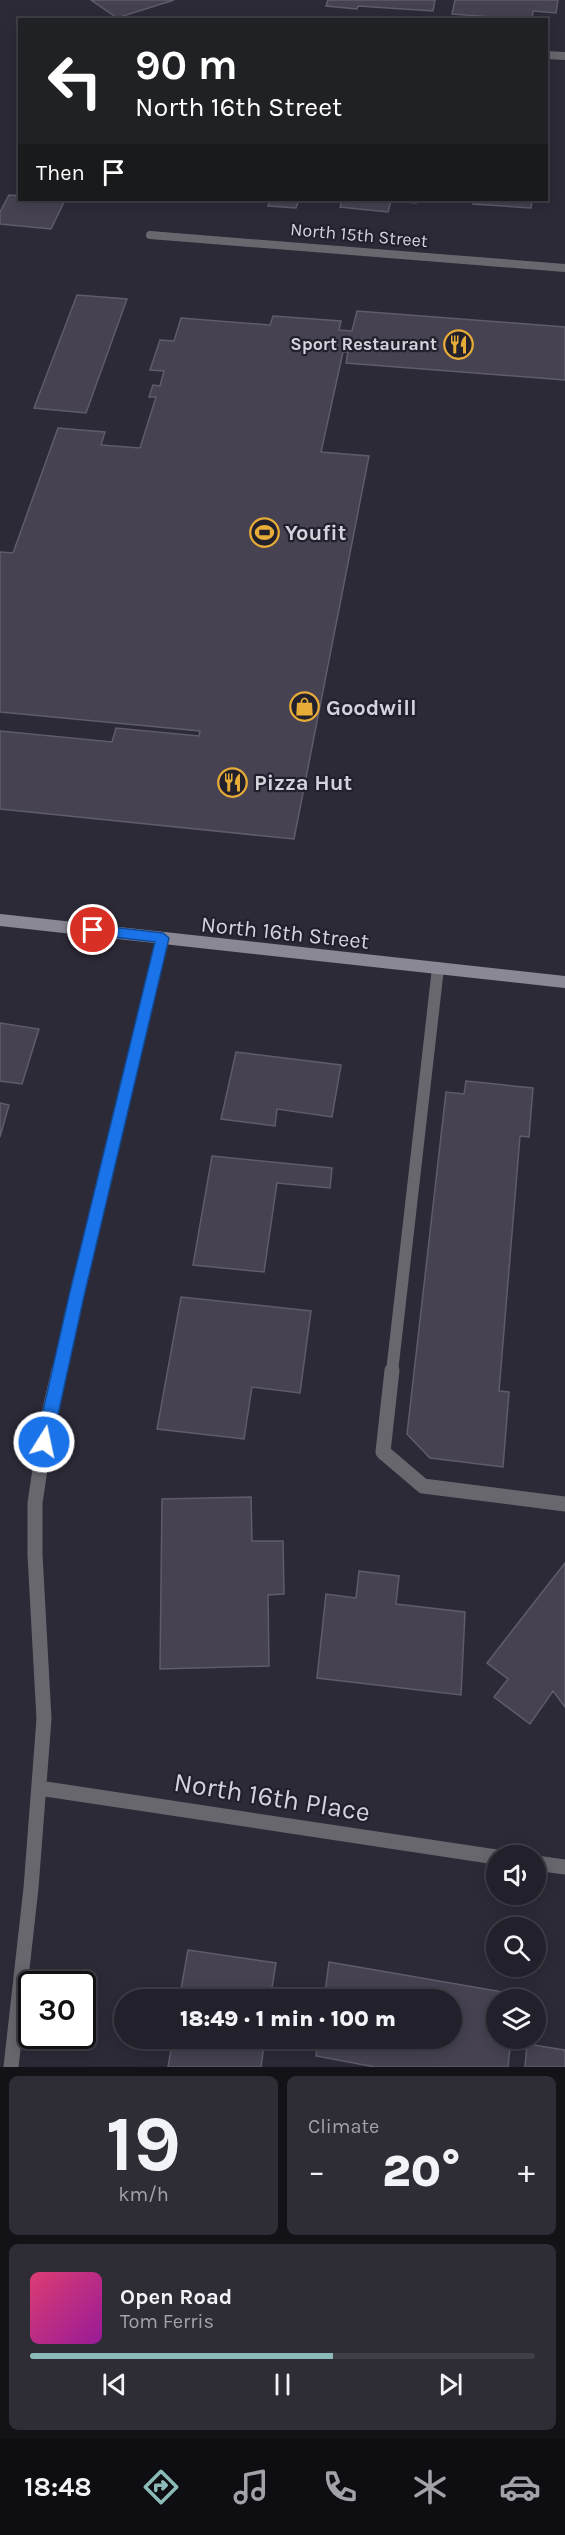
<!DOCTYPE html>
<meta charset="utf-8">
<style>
body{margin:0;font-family:Karla,sans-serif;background:#2e2d36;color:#f1f3f6;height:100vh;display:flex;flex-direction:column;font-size:22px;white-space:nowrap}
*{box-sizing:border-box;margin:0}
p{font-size:20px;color:#a2a3a8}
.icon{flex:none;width:33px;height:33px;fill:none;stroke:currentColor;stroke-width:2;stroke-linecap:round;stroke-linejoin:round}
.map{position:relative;height:2067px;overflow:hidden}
.side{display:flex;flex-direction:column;gap:9px;padding:9px;background:#131217;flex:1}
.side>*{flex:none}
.top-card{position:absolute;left:18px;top:18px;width:530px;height:183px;border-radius:0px;box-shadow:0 3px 15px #0003,0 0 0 2px #3f3e47;background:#202124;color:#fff;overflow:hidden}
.buttons{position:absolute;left:486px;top:1845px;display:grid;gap:12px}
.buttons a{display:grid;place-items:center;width:60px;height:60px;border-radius:50%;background:#22202a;box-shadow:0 3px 15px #0003,0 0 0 2px #3f3e47;font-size:30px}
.speed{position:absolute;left:18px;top:1971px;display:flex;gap:12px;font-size:30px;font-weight:700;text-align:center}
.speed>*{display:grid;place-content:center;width:78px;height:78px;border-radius:50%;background:#22202a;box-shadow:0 3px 15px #0003,0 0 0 2px #3f3e47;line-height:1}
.speed .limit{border:3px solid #111;border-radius:9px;background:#fff;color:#111}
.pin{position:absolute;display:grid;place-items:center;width:51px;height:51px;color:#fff;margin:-26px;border:3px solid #fff;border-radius:50%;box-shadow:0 2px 6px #0007}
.me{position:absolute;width:66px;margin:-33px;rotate:10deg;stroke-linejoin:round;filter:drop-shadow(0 0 4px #0008)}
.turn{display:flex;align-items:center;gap:21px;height:126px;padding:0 18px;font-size:27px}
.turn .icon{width:78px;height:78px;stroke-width:2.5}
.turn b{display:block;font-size:42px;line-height:51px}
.then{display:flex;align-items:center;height:57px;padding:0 18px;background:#0003;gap:12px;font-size:22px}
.big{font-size:45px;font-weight:800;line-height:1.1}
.side .tile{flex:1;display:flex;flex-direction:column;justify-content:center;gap:9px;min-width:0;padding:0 21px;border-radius:9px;background:#2e2d36}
.side .dial{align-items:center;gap:0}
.dial b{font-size:78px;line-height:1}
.song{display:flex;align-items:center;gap:18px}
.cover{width:72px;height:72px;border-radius:9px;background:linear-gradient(135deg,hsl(340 70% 55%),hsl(300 70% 35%))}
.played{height:6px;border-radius:3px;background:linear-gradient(90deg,#8bbbb9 60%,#3f3e47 60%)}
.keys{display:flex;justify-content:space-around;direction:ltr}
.heat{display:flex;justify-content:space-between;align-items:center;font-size:33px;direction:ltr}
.side .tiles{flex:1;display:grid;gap:9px;grid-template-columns:1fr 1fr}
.tile:last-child{grid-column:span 2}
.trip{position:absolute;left:114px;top:1989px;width:348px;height:60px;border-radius:30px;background:#22202a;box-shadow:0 3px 15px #0003,0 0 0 2px #3f3e47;font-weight:800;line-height:60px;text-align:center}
.tab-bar{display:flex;height:96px;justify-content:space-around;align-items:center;background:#0e0d11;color:#a2a3a8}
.tab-bar .icon{width:42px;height:42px}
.tab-bar .active{color:#8bbbb9}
.tab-bar b{font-size:27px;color:#f1f3f6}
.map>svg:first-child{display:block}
</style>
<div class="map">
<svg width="565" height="2067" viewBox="0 0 565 2067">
<rect width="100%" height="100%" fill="#2d2a38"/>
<path fill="#464251" stroke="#5f5b6b" stroke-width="1.5" d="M91,0H174L117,18Z
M328,0H435L433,11L358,6L357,9L326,6Z
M455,0H558L556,13L533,11L532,20L452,14Z
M9,195L20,196V200H65L51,229L0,224V212Z
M270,200H299L296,208L268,206Z
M342,200H417L416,203L391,201L388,212L340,207Z
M474,200H532L531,208L473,204Z
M77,295L127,299L86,413L34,408Z
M357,311L565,327V380L346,363L348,352H343L321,452L369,456L294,839L0,809V731L112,742L116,728L199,736L200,731L0,712V552L13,553L58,428L105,432L101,445L140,448L156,397H149L153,385L160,386L164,371L150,370L160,340L174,341L181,318L270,325L273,316L341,321L339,330L352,331Z
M0,1023L39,1029L22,1084L0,1081Z
M236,1052L341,1065L332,1117L277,1109L275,1126L221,1119Z
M466,1081L533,1088L529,1137L520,1136L499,1391L509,1392L503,1467L430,1458L407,1434L446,1092L464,1094Z
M0,1103L9,1105L0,1137Z
M212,1156L332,1168L330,1188L277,1183L264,1272L193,1265Z
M181,1297L311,1311L300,1393L252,1387L244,1439L157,1429Z
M251,1497L252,1541H283L284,1594L268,1595L269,1666L160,1669L162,1499Z
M565,1563V1707L553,1691L530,1724L494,1697L508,1679L487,1663Z
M359,1571L399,1576L396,1604L465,1612L461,1695L317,1678L326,1594L356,1598Z
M188,1950L276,1963L270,2000H179Z
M329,1962L514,1994V2000H496V2038H511L508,2067H375L316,2056L318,2038H452V2000H324Z
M173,2038H265L261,2067H168Z
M527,2044L565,2050V2067H525Z"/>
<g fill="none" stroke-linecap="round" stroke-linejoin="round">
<path stroke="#69676e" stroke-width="12" d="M392,1372L438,968"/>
<path stroke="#69676e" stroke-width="15" d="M392,1370L383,1452L423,1486L565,1504"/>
<path stroke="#69676e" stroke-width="8" d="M546,55L565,56
M150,235L565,268"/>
<path stroke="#69676e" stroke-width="12" d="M59,1372L163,938"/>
<path stroke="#69676e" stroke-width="15" d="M39,1788L496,1857
M536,1863L565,1867
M11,2067L31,1888L44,1719L35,1555V1503L47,1422L59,1370"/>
<path stroke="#8a8894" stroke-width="12" d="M0,920L565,982"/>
</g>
<path fill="#1a73e8" stroke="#114b97" stroke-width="1.5" d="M93,925L163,933L169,938L84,1296L52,1442L50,1447L44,1449L39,1447L36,1442L69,1296L155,942L88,934V927Z"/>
<defs>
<symbol id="restaurant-ring" viewBox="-11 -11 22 22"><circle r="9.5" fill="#23202d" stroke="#e7ac37" stroke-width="1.5"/><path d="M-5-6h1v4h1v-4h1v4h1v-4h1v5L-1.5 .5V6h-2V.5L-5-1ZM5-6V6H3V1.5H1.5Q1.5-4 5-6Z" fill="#e7ac37"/></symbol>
<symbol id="stadium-ring" viewBox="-11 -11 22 22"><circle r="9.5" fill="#23202d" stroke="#e7ac37" stroke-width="1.5"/><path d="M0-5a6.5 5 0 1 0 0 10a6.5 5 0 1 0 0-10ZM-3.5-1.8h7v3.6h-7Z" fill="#e7ac37"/></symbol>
<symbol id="shop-ring" viewBox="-11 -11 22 22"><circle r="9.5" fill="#23202d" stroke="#e7ac37" stroke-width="1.5"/><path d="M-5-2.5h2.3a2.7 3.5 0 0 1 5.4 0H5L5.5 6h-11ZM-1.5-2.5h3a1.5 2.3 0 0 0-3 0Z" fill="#e7ac37"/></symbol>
</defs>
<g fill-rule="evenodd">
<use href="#restaurant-ring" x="442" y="328" width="33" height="33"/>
<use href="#stadium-ring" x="248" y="516" width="33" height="33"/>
<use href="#shop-ring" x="288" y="690" width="33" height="33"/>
<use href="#restaurant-ring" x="216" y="766" width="33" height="33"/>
</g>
<g text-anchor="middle" stroke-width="4.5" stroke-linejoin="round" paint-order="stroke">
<g font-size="18" fill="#d4d2db" stroke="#23202d">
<text transform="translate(359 235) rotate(5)" y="6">North 15th Street</text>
</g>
<g font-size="18" font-weight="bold" fill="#d4d2db" stroke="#23202d" text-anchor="end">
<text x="437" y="350">Sport Restaurant</text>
</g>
<g font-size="22" font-weight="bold" fill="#d4d2db" stroke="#23202d" text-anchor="start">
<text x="285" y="540">Youfit</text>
<text x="326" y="715">Goodwill</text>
<text x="254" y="790">Pizza Hut</text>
</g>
<g font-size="22" fill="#d4d2db" stroke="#23202d">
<text transform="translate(285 932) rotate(6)" y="8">North 16th Street</text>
</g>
<g font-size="27" fill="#d4d2db" stroke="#23202d">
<text transform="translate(272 1797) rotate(9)" y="9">North 16th Place</text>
</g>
</g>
</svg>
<div class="buttons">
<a><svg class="icon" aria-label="sound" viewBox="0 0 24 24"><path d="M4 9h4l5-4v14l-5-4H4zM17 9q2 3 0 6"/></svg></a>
<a><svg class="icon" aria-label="search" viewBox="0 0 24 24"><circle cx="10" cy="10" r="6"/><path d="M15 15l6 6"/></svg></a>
<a><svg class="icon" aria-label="layers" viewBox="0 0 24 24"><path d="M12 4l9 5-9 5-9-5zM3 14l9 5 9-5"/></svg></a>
</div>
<div class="speed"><div class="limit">30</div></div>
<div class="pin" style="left:93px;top:930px;background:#d93025"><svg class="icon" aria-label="arrive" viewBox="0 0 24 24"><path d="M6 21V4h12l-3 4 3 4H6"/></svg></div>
<svg class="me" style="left:44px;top:1442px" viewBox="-20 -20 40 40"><circle r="17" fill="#1a73e8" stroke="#fff" stroke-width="3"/><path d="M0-11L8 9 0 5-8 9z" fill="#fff"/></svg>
<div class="trip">18:49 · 1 min · 100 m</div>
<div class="top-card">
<div class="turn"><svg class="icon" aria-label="left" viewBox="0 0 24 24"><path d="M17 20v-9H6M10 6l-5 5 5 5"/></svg><div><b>90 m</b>North 16th Street</div></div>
<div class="then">Then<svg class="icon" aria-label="arrive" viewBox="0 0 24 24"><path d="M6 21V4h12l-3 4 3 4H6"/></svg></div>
</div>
</div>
<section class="side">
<div class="tiles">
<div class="tile dial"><b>19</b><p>km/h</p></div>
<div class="tile"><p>Climate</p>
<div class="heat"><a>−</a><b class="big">20°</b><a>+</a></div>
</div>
<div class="tile">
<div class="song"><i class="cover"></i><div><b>Open Road</b><p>Tom Ferris</p></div></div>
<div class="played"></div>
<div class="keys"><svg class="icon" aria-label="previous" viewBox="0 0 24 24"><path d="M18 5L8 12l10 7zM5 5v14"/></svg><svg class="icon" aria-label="pause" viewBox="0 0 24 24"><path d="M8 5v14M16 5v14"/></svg><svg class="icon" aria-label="next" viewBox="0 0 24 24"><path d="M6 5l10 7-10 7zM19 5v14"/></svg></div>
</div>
</div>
</section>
<nav class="tab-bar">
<b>18:48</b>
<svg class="icon active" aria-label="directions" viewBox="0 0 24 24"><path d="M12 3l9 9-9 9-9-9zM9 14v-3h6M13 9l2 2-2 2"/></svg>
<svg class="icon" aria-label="music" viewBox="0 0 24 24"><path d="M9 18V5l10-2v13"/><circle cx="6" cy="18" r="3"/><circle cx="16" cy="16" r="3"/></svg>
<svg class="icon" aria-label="phone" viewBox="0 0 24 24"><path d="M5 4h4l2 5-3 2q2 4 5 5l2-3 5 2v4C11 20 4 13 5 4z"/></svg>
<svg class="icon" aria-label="climate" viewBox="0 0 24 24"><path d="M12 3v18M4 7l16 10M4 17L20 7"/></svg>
<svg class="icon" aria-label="car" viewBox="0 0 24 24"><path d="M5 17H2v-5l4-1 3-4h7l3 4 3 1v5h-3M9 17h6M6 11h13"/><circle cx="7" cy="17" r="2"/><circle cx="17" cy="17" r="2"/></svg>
</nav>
